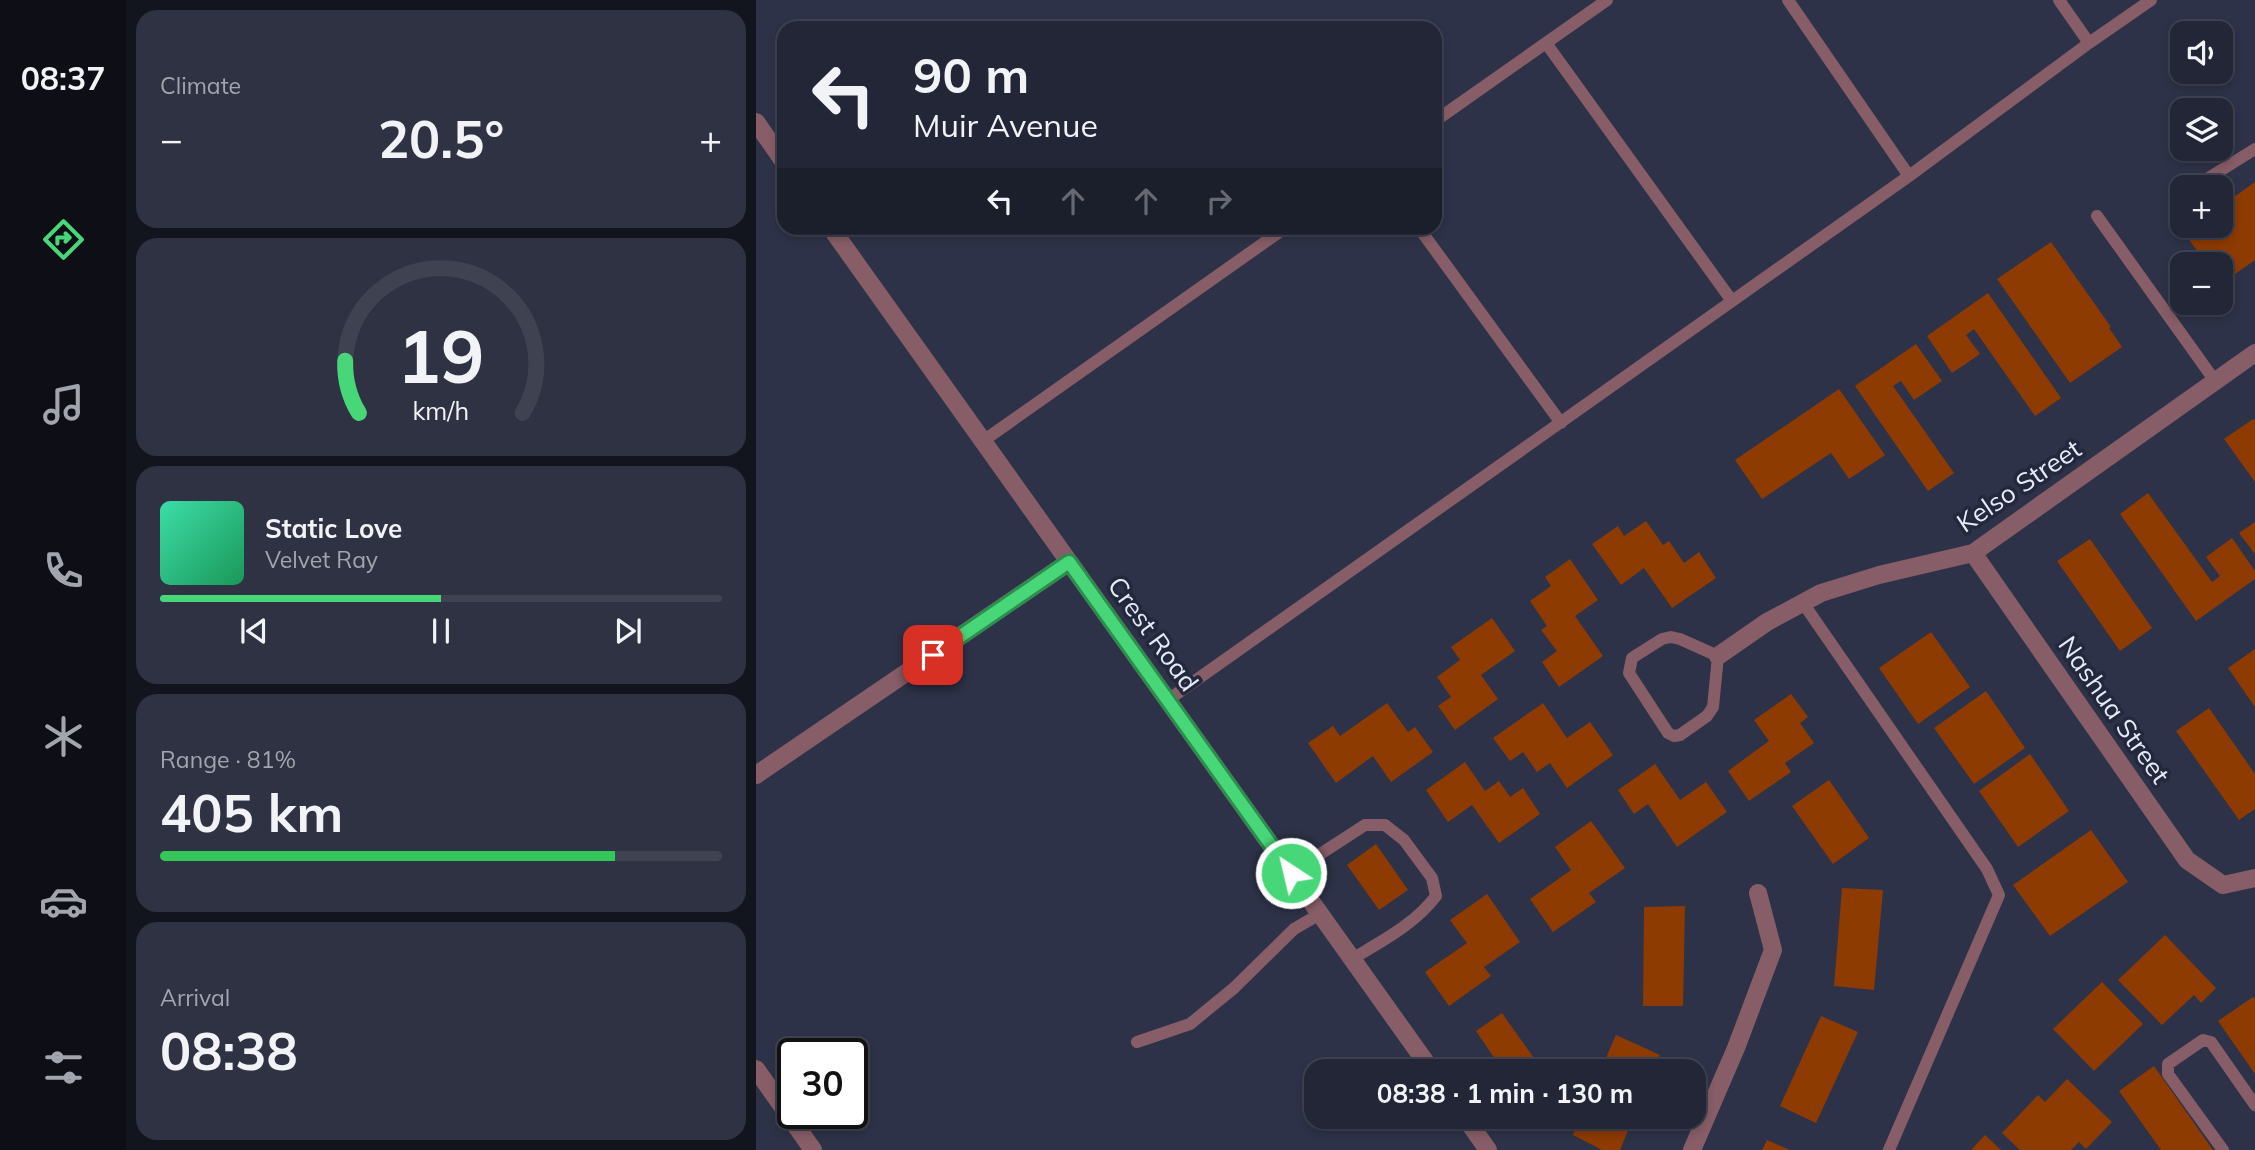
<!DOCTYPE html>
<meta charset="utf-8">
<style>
body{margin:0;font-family:Mulish,sans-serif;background:#2e3242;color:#f1f3f6;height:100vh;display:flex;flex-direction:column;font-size:26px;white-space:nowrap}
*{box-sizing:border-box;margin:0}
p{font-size:23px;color:#a2a5ad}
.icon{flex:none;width:38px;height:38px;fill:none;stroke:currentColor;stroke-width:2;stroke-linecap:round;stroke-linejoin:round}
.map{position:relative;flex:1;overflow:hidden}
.sheet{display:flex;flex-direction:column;gap:10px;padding:10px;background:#13151e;width:630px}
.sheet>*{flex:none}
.guide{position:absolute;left:21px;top:21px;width:665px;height:214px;border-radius:21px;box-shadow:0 4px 10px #0003,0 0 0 2px #3f4351;background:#222636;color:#f1f3f6;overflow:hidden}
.buttons{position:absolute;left:1414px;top:21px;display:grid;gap:14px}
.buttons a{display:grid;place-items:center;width:63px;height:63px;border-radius:14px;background:#222636;box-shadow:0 4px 10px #0003,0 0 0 2px #3f4351;font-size:35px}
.speed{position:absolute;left:21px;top:1038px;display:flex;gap:14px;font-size:35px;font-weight:700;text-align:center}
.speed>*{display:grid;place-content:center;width:91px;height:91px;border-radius:50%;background:#222636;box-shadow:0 4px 10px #0003,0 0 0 2px #3f4351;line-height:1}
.speed .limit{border:4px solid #111;border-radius:10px;background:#fff;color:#111}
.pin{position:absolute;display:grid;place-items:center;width:60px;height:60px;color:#fff;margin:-30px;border-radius:14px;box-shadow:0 4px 10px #0006}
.me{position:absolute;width:77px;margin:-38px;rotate:325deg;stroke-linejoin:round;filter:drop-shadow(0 0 5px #0008)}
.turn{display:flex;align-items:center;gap:24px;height:147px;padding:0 21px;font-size:32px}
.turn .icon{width:91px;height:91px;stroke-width:2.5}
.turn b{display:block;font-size:49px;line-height:60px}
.lanes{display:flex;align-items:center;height:66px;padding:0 21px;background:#0003;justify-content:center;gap:35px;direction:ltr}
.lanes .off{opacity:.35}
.big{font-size:52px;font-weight:700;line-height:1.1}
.sheet .tile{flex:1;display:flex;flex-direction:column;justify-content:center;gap:10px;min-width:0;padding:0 24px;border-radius:21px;background:#2e3242}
.sheet .dial{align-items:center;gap:0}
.dial svg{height:182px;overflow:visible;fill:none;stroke:#3f4351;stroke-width:7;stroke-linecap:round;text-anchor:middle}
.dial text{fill:#f1f3f6;stroke:none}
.song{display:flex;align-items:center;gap:21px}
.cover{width:84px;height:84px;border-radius:10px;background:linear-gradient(135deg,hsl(160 70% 55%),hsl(150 70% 35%))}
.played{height:7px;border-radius:4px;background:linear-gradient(90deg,#47d779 50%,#3f4351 50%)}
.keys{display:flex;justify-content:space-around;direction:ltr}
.heat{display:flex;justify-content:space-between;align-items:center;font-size:38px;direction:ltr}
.charge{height:10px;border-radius:5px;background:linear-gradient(90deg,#34c759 81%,#3f4351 0)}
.trip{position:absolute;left:548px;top:1059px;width:402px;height:70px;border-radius:21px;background:#222636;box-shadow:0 4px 10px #0003,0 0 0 2px #3f4351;font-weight:700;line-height:70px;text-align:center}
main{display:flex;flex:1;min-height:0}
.dock{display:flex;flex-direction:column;width:126px;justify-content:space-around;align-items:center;background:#0e0f16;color:#a2a5ad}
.dock .icon{width:49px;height:49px}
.dock .active{color:#47d779}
.dock b{font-size:32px;color:#f1f3f6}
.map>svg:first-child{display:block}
</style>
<main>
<nav class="dock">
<b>08:37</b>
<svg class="icon active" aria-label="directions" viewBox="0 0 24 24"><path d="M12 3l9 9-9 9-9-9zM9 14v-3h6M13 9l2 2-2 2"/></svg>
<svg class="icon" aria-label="music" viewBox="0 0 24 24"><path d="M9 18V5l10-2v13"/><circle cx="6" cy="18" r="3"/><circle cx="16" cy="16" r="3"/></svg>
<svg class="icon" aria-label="phone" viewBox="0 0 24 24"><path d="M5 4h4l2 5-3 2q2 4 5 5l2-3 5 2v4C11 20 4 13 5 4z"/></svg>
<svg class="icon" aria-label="climate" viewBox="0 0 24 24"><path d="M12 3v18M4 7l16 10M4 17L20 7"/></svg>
<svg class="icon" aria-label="car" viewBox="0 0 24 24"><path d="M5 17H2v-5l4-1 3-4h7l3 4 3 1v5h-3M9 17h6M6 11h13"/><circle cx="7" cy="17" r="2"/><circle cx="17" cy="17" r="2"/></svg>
<svg class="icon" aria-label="filters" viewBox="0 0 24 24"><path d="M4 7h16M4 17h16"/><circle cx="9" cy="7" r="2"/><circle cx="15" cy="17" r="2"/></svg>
</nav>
<section class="sheet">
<div class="tile"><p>Climate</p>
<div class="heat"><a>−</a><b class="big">20.5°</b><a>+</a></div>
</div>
<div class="tile dial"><svg viewBox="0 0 100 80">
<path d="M14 69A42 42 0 1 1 86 69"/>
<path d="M14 69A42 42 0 0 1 8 46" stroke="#47d779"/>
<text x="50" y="56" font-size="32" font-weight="700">19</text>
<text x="50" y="72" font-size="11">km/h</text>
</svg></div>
<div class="tile">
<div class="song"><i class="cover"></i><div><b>Static Love</b><p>Velvet Ray</p></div></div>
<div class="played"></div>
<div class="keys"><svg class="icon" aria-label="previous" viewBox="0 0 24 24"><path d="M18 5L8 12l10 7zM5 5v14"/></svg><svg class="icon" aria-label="pause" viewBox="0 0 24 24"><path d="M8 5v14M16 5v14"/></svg><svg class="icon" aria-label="next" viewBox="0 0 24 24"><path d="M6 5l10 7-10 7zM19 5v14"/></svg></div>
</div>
<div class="tile"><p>Range · 81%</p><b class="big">405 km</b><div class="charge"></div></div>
<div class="tile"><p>Arrival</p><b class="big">08:38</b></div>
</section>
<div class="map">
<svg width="1499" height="1150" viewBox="0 0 1499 1150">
<rect width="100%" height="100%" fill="#2d3248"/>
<path fill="#8d3b01" d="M1499,182V260L1465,284V264H1450L1428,232L1437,226H1465V206Z
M1295,242L1355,327L1353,328L1366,347L1314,383L1241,279Z
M1232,293L1305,398L1279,416L1218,329L1210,335L1224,354L1196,373L1171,336Z
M1160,344L1186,381L1158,400L1145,381L1137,386L1198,473L1172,491L1099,386Z
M1083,389L1129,455L1093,479L1075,453L1006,499L979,460Z
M1497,419L1499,421V482L1468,439Z
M1392,493L1456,582L1464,576L1450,557L1476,538L1499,571V579L1440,621L1364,514Z
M890,521L907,545L913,541L928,563L943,552L960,578L916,608L888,568L865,585L836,544L862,526L868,536Z
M1499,522V554L1483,533Z
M1334,539L1396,628L1364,651L1301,561Z
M814,559L842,600L819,616L847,656L803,687L786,662L801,651L785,630L791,626L774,601L795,586L789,577Z
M736,618L759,651L725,675L742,699L699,730L682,706L695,697L681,677L704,660L695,647Z
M1175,632L1214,687L1162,724L1123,668Z
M1499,649V707L1472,668Z
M1230,691L1269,748L1218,784L1178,728Z
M1035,694L1052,717L1044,723L1058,743L1029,763L1035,772L993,801L972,771L1013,741L998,720Z
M631,703L652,732L659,727L677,752L635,782L617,756L580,783L552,743L577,726L584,736Z
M787,703L811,738L834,722L857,755L811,788L794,763L781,772L767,752L754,761L737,738Z
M1453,708L1499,774V809L1483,820L1420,731Z
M1274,754L1313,811L1262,847L1223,791Z
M709,762L729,791L743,781L754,797L767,788L784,814L743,843L716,805L692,822L670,790Z
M899,764L924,800L950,782L971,812L921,847L892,804L878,814L862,790Z
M1073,780L1113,838L1077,864L1036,806Z
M835,821L869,868L833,893L840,902L797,932L774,899L815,870L799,847Z
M1335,830L1372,882L1294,936L1257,885Z
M620,844L652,890L623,910L591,865Z
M1086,888L1127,890L1118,990L1078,986Z
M731,894L764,942L728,967L735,976L693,1006L669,972L711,943L694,920Z
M929,906L927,1006H887L888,907Z
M1409,935L1460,988L1445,1003L1438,995L1406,1025L1362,980Z
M1346,982L1387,1024L1338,1071L1297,1029Z
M1497,997L1499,999V1074L1462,1021Z
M746,1013L787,1071H747L720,1031Z
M1065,1016L1102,1032L1060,1123L1024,1106Z
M860,1035L904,1055L897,1071H859L861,1066L849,1060Z
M1398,1066L1457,1150H1405L1363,1091Z
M1311,1079L1356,1122L1330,1149L1323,1142L1315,1150H1264L1246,1133L1282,1095L1289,1102Z
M825,1116H878L864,1150H846L817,1135Z
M1229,1135L1245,1150H1215Z
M1011,1140L1034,1150H1006Z"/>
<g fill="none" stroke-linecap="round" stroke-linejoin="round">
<path stroke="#875d67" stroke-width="12" d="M1032,0L1153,176
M1303,0L1333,43
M790,43L976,301
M679,121L851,0
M1438,187L1499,149
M1341,216L1459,381
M663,228L805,423
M227,441L529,228
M1047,603L1231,869L1243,895L1133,1150
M915,637L924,639L962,656L957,707L951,716L924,735L918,736L912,733L873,673L876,658L906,639Z
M412,700L1153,176L1333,43L1395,0
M535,873L609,825H629L648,840L676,878L680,896C659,924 626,941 596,959
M381,1042L434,1024L478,988L538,929L564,914
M1467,1150L1412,1074V1064L1447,1040L1455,1042L1499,1105"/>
<path stroke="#875d67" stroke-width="18" d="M0,122L28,162
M75,228L676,1071
M1217,553L1431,860L1467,885L1499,878
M962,656L1011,622L1065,593L1123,575L1217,553L1499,353
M0,775L313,562
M0,1069L57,1150
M708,1116L732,1150
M936,1150L980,1048L1017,950L1002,893"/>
</g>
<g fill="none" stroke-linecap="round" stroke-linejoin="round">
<defs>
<path id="route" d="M177,655L313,562L535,873"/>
</defs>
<use href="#route" stroke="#2e8c4f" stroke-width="18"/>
<use href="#route" stroke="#47d779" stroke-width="12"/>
</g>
<g text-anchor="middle" stroke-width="7" stroke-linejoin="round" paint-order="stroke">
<g font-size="26" fill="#e7ebf9" stroke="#23283d">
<text transform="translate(1263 486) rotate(-34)" y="9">Kelso Street</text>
<text transform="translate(397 634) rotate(54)" y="9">Crest Road</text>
<text transform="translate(1358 710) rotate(55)" y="9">Nashua Street</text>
</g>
</g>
</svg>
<div class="buttons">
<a><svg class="icon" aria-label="sound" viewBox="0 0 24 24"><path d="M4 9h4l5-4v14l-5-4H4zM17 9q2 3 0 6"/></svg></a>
<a><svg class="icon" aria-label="layers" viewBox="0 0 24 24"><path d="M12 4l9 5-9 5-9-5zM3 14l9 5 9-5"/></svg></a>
<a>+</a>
<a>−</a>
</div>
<div class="speed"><div class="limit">30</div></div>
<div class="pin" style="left:177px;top:655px;background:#d93025"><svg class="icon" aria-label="arrive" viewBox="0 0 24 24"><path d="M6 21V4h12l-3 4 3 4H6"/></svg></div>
<svg class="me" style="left:535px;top:873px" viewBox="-20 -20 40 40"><circle r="17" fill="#47d779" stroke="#fff" stroke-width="3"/><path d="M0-11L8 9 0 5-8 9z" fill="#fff"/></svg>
<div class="trip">08:38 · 1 min · 130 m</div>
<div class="guide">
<div class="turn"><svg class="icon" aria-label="left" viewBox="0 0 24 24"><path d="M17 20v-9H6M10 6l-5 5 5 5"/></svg><div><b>90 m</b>Muir Avenue</div></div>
<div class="lanes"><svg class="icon" aria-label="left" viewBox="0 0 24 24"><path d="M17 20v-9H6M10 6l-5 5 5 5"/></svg><svg class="icon off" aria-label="ahead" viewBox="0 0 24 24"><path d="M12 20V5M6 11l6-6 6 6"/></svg><svg class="icon off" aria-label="ahead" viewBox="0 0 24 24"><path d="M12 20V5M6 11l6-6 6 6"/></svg><svg class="icon off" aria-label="right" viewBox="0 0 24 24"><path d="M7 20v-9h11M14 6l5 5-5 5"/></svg></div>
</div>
</div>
</main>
